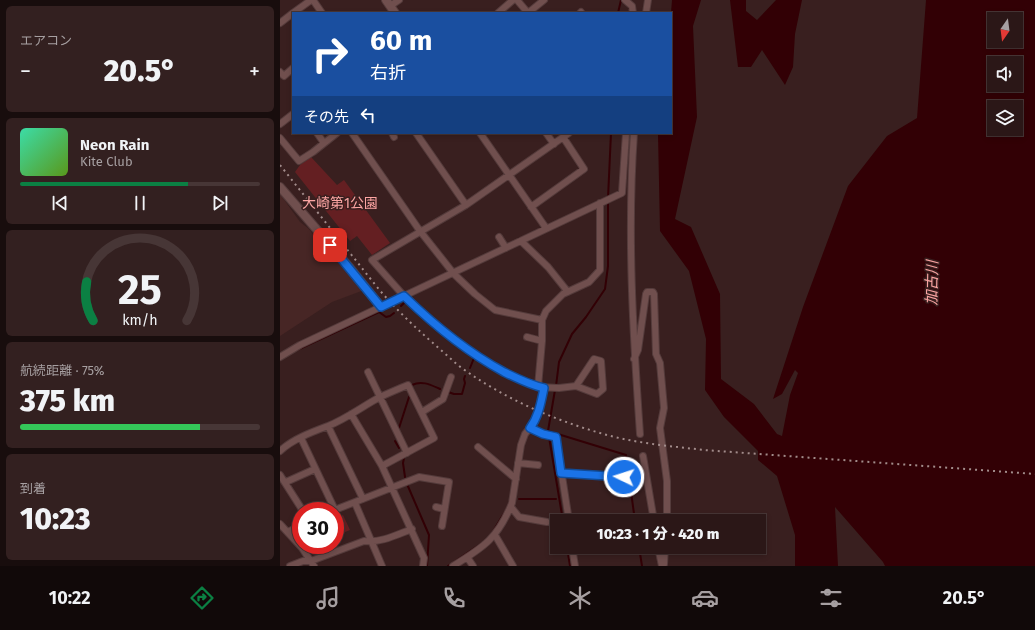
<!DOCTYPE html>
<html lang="ja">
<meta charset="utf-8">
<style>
body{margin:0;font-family:"Fira Sans","Noto Sans JP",sans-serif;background:#332020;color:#f1f3f6;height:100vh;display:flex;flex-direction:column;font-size:15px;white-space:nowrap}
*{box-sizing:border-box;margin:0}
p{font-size:13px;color:#a69fa1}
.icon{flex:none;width:22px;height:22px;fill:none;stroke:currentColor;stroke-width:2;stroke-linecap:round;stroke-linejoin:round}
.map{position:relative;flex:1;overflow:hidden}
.side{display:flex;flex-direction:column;gap:6px;padding:6px;background:#180d0d;width:280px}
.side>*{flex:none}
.guide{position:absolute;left:12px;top:12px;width:380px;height:122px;border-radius:0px;box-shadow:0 2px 6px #0003,0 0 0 1px #473636;background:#1a4fa0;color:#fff;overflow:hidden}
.needle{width:26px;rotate:194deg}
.buttons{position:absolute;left:707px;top:12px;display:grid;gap:8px}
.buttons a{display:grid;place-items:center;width:36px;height:36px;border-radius:0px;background:#2b1717;box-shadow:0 2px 6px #0003,0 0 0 1px #473636;font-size:20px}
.speed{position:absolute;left:12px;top:502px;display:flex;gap:8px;font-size:20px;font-weight:700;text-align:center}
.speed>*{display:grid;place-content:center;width:52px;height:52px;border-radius:50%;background:#2b1717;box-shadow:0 2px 6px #0003,0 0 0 1px #473636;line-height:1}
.speed .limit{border:6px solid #d22;background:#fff;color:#111}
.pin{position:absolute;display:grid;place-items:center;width:34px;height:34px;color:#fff;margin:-17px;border-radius:8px;box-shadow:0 2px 6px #0006}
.me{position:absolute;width:44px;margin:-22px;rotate:274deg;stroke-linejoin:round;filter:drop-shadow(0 0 3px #0008)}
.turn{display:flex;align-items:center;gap:14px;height:84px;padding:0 12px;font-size:18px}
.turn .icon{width:52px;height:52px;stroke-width:2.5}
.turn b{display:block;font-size:28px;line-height:34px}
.then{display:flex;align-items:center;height:38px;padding:0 12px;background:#0003;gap:8px;font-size:15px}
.big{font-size:30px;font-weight:800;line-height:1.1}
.side .card{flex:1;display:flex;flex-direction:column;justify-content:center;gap:6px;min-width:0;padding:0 14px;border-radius:6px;background:#332020}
.side .dial{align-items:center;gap:0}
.dial svg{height:104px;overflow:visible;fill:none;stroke:#473636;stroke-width:7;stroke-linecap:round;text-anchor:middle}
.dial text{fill:#f1f3f6;stroke:none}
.song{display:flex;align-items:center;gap:12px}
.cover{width:48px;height:48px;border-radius:6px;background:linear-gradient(135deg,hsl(160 70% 55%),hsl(90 70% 35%))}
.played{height:4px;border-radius:2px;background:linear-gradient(90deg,#0b8043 70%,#473636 70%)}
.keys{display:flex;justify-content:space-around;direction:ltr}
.heat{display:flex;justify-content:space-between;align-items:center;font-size:22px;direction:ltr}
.charge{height:6px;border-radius:3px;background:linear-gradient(90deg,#34c759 75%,#473636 0)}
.trip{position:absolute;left:270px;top:514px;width:216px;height:40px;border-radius:0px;background:#2b1717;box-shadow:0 2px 6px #0003,0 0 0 1px #473636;font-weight:800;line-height:40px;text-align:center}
.tab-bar{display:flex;height:64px;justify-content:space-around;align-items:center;background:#110909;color:#a69fa1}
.tab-bar .icon{width:28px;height:28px}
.tab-bar .active{color:#0b8043}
.tab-bar b{font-size:18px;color:#f1f3f6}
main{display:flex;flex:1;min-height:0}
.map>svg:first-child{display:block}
</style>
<main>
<section class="side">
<div class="card"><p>エアコン</p>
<div class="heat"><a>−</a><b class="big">20.5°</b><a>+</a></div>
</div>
<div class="card">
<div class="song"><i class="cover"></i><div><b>Neon Rain</b><p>Kite Club</p></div></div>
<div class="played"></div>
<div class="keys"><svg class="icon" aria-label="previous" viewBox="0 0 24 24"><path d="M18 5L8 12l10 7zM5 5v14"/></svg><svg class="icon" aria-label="pause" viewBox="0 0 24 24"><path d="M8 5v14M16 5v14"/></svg><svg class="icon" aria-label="next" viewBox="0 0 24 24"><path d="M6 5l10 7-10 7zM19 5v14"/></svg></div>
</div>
<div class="card dial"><svg viewBox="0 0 100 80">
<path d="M14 69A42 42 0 1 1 86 69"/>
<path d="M14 69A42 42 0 0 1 9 39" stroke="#0b8043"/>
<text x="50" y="56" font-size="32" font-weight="700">25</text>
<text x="50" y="72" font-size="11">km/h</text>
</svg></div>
<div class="card"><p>航続距離 · 75%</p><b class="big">375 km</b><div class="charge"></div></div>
<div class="card"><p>到着</p><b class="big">10:23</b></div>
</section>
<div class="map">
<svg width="755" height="566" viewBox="0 0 755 566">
<rect width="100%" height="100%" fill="#391f1f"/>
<path fill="#472625" d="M0,194L20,222L29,229L39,243L45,246L66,272L69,270L84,290L52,302L0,336Z"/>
<path fill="#641f22" d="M31,157L57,185L64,180L110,243L92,255L77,236L70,241L15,172L20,165Z
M57,512L59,517L63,515L70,530L58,535L55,528V513Z"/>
<path fill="#320005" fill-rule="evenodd" d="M392,0H421L413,26L417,117L395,219L411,227L440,294L441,379L474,404L497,434L502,436L510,395L518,373L515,370L502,394L493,399L523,307L568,186L607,136L637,118L646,0H755V566H605L603,562L555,507L558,566H515V535L497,476L478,460V451L444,417L425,390L426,339L409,271L380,231L378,134L391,133V13ZM714,19H736V41H714ZM714,63H736V85H714ZM714,107H736V129H714Z
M450,0H466V11L477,20L496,0H522L515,34L513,67L505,85L482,50L471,67H458Z"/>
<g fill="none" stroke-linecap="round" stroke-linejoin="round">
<path stroke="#320005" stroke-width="2" d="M338,13L341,0
M328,198L331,133
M121,306L126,301
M15,351L99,312L106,317L110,316L114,313
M190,368L194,358
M276,386L279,362L292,334L306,317L325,289L328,266V202
M132,387V385C142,380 151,385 160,389
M275,390L268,431L283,521
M168,392L174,394H182L185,383L184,379L185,376
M119,428L129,397
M268,431L346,455L355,521
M115,441L119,448
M124,458L123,463L125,477
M127,484L149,535L147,566
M239,499H276
M212,533L226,510L230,500
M287,547L290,566
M359,547L362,566
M168,566L202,543"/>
<defs>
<path id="minor" d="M33,0L42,13
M237,0L248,13L264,0
M345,0L352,6L353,13
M110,6L119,0
M13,13L31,0
M218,13L233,0
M300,13L301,12
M366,13L368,0
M0,23L13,13
M0,72L4,76L13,68
M0,124L13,114
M37,133L44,143
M72,133L140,231L174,274L195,294L215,310L262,320V341L258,387
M112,133L114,137
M136,133L186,205
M200,133L266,228
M266,133L274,144
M289,133L186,205L92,260L124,296L137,309L185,348L212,365L236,378L258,387L279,388L296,386L317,394L323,389L321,361L314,359L296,386
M354,133C347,234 353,333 360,434
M0,138L19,161L33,152L57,133
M251,207L304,169L283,137
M219,237L226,248
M241,241L268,267L288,292
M262,320L266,311L283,294L309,282L320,270V203
M247,337L262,341
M0,357L20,345L342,193L346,133
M354,359L358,350L366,294L367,292H373L374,294L376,354L380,363L384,408L380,428L387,481V521
M88,372L127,453
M142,412L163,399L171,377
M71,414L102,466L144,558L143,566
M48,426L83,499
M250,428L263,434L276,437L289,521
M21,438L55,510
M198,447L236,479
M0,451C13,439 32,432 48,426C66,419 83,406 100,397C109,393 118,389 128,385L154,438L102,466
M363,456L374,521
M238,463L258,465
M281,473L343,477
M0,475L23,511
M6,482L35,469
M75,503L102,566
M156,507L164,509
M231,507L239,517L267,522
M52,511L139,477L169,482L162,526
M0,524L22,548L34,566
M8,532L21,525
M215,535L233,566
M292,547L295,566
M378,547L382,566
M187,557L193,566
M384,564L385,547
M10,566L23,561H31L84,541C101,543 116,535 132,529
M173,566C204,547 218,538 232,503L241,445L245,434L255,421L260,405L264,388"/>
<path id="tertiary" d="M106,0L115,13
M0,187L70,268L101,307"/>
</defs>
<use href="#minor" stroke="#543b3b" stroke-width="8"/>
<use href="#tertiary" stroke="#543b3b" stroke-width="10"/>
<use href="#minor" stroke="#704f4e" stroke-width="6"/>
<use href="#tertiary" stroke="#704f4e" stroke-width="8"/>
<path stroke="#a28c8b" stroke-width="2" stroke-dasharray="2 4" stroke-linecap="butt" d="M0,165L97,287C117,311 139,331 162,351C170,358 177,365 186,371C226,399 272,419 320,433C353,443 389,446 424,450L755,474"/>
</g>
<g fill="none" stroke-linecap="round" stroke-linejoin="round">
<defs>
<path id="route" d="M50,245L101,307L124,296C154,325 187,352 224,372C236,378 250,385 264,388C261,402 259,416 250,428L263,434L276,437L281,473L344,477"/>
</defs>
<use href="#route" stroke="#114b97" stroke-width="10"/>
<use href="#route" stroke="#1a73e8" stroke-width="7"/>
</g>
<g text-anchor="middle" stroke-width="3" stroke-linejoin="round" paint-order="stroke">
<g font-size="14" fill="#fca5a3" stroke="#391f1f">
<text x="60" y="208">大崎第1公園</text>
</g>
<g font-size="15" font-style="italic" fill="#fba4a2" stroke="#391f1f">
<text transform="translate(652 283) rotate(-89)" y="5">加古川</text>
</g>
</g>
</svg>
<div class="buttons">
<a><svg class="needle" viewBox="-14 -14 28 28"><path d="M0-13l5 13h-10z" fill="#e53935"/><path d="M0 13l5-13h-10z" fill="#a69fa1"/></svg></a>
<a><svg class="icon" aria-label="sound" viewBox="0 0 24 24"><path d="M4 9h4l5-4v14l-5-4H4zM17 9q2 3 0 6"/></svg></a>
<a><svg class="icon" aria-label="layers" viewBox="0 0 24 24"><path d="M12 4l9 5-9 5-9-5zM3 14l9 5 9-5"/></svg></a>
</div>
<div class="speed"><div class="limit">30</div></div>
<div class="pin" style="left:50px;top:245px;background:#d93025"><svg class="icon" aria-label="arrive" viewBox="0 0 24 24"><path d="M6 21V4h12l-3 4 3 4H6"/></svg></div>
<svg class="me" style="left:344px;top:477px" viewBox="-20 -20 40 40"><circle r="17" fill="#1a73e8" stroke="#fff" stroke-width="3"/><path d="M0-11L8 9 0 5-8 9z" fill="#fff"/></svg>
<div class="trip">10:23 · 1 分 · 420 m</div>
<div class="guide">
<div class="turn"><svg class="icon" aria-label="right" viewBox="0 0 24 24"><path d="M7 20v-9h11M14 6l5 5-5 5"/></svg><div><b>60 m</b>右折</div></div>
<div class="then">その先<svg class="icon" aria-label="left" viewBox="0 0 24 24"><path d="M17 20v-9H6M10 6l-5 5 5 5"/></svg></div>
</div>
</div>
</main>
<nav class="tab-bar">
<b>10:22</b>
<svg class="icon active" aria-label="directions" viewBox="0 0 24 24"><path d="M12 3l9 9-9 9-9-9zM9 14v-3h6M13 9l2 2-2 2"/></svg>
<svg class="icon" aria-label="music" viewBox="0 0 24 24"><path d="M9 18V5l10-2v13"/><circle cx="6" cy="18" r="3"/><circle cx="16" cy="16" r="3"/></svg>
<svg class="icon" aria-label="phone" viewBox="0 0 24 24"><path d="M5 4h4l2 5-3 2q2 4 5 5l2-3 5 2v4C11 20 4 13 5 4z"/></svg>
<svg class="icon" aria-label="climate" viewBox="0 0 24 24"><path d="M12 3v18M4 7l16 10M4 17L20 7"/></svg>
<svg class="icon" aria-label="car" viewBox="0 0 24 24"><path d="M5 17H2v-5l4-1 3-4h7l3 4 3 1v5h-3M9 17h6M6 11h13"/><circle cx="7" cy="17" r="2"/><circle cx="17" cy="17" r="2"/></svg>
<svg class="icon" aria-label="filters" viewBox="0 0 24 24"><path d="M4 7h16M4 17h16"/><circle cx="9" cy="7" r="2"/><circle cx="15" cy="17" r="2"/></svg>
<b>20.5°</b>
</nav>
